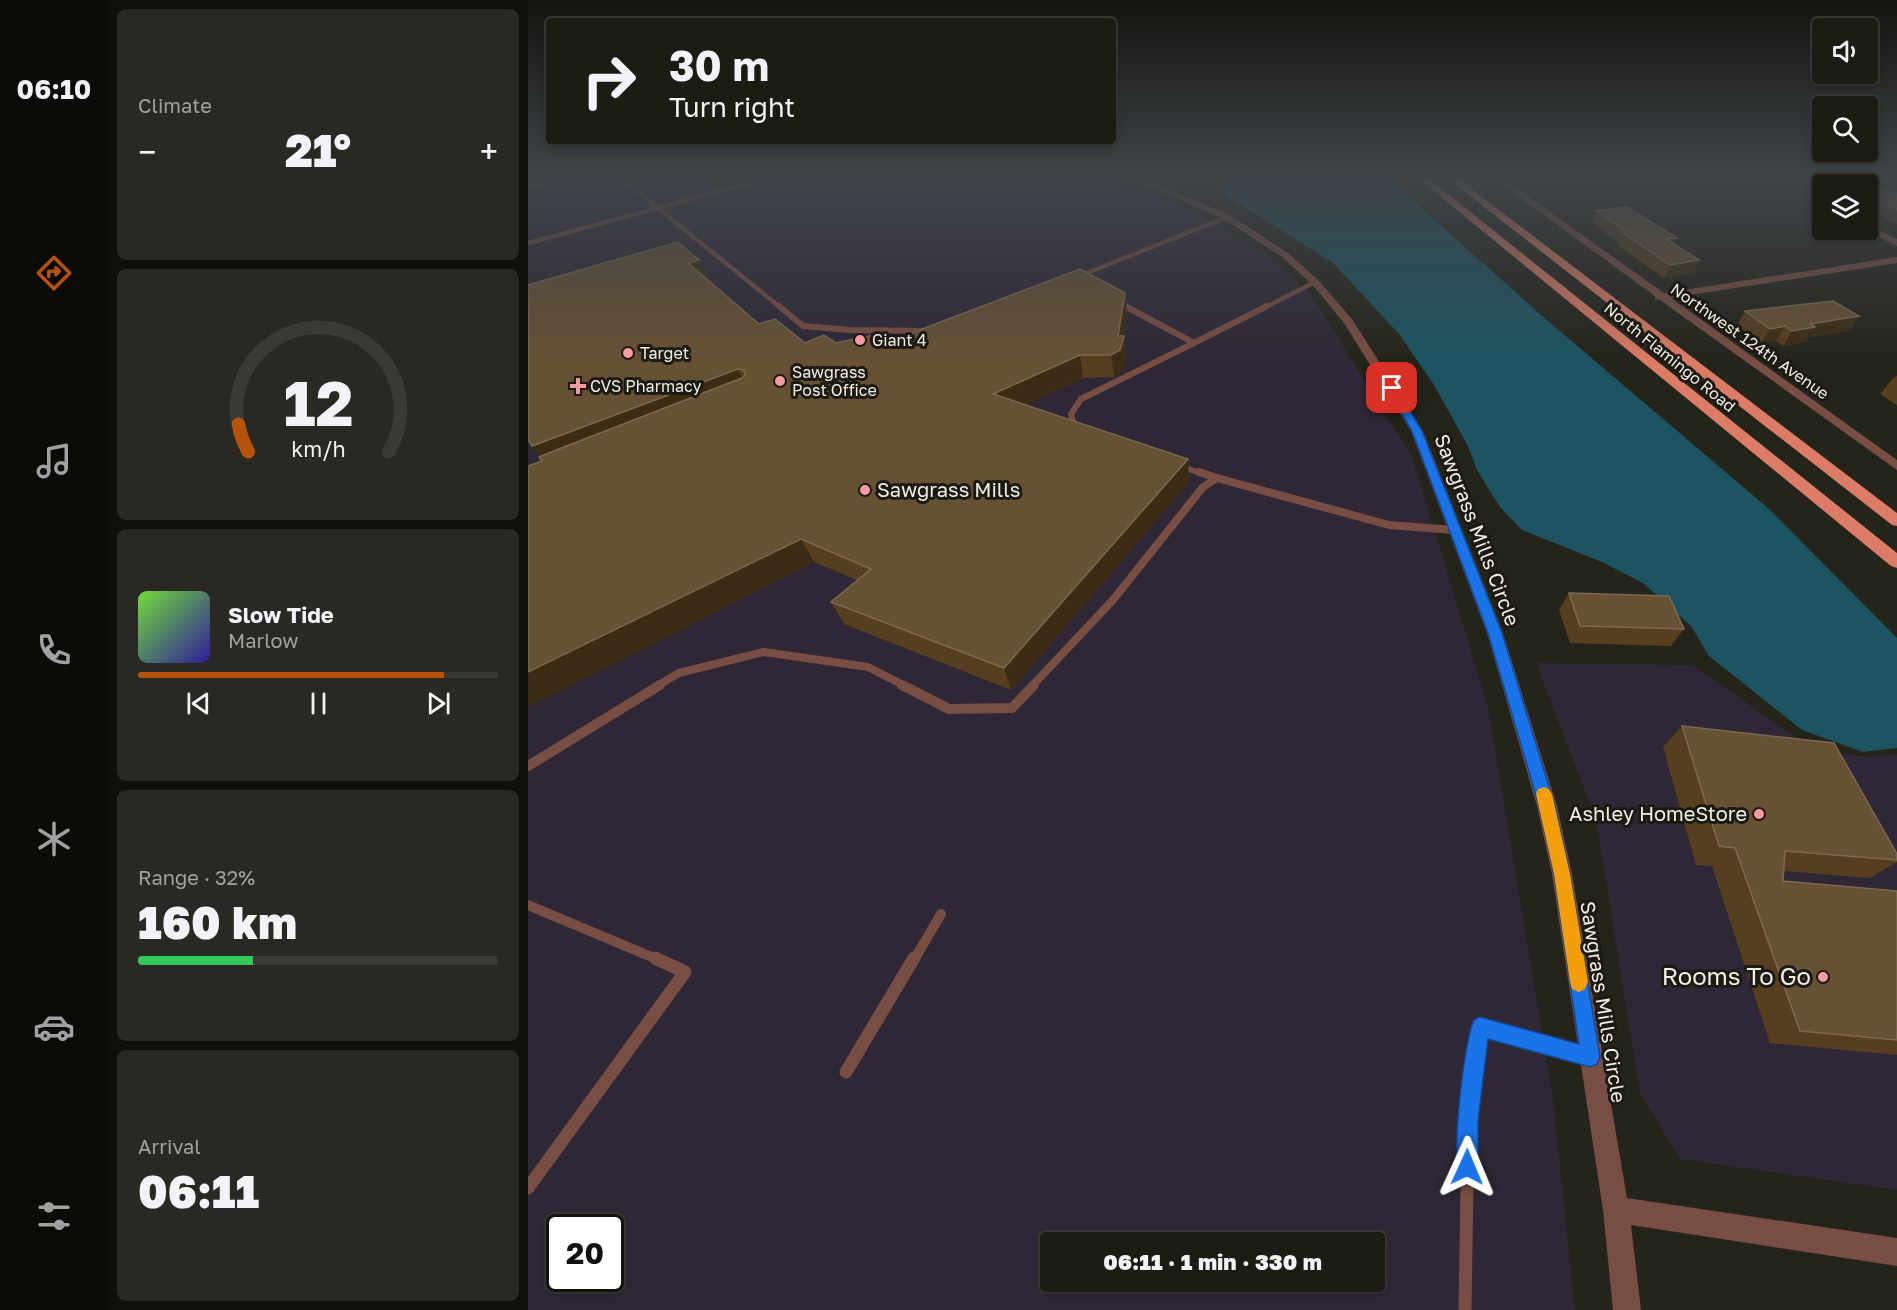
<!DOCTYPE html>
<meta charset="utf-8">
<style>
body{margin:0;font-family:"Golos Text",sans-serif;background:#292822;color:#f1f3f6;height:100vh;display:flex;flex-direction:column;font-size:22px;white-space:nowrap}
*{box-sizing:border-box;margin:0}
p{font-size:20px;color:#a0a1a0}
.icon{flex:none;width:33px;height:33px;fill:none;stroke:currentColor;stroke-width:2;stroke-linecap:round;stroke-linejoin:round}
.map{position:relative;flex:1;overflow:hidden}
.drawer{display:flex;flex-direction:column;gap:9px;padding:9px;background:#0f0f0b;width:420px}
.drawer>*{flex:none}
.top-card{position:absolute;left:18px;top:18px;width:570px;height:126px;border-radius:6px;box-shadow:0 3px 9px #0003,0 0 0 2px #3a3934;background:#1c1b14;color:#f1f3f6;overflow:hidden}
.controls{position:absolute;left:1284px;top:18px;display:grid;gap:12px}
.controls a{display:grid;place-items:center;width:66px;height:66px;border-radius:6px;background:#1c1b14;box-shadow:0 3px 9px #0003,0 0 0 2px #3a3934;font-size:30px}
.speed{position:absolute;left:18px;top:1214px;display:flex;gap:12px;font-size:30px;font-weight:700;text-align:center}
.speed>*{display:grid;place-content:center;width:78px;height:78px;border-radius:50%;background:#1c1b14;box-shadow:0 3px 9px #0003,0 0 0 2px #3a3934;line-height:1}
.speed .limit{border:3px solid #111;border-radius:9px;background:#fff;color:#111}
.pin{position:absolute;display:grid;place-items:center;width:51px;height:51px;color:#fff;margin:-26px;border-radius:12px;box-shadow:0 3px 9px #0006}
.me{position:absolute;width:66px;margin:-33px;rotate:1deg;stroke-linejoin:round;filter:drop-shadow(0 0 4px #0008)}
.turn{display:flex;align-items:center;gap:21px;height:126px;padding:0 24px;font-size:27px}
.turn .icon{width:78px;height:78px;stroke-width:2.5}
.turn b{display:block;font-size:42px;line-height:51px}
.big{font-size:45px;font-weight:800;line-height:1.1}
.drawer .tile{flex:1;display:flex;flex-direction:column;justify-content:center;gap:9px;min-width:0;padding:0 21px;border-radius:9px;background:#292822}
.drawer .dial{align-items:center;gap:0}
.dial svg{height:156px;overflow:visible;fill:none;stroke:#3a3934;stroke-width:7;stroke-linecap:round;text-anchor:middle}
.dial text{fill:#f1f3f6;stroke:none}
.song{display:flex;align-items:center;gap:18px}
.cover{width:72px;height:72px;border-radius:9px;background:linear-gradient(135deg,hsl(100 70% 55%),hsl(250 70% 35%))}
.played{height:6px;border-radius:3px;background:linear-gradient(90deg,#b45309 85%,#3a3934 85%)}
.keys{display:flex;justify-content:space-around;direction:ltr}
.heat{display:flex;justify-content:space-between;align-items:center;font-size:33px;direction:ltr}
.charge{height:9px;border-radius:4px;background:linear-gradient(90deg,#34c759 32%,#3a3934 0)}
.trip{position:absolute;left:512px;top:1232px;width:345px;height:60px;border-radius:6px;background:#1c1b14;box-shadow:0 3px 9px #0003,0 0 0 2px #3a3934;font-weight:800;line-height:60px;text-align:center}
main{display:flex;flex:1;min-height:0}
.tabs{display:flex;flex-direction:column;width:108px;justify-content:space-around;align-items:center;background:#0b0b08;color:#a0a1a0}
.tabs .icon{width:42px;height:42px}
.tabs .selected{color:#b45309}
.tabs b{font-size:27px;color:#f1f3f6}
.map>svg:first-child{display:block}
</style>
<main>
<nav class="tabs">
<b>06:10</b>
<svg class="icon selected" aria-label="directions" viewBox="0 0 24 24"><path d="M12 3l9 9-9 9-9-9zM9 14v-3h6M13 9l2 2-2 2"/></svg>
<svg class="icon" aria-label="music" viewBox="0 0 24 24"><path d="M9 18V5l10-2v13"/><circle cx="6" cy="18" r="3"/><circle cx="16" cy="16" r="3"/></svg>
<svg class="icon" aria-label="phone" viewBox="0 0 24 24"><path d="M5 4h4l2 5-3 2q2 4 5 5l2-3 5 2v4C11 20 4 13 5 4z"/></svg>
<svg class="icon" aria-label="climate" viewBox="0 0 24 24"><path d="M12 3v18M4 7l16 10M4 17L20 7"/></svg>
<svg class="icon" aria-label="car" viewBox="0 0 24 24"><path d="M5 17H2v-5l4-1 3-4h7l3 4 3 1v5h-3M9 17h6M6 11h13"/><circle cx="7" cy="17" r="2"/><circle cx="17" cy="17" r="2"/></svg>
<svg class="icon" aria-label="filters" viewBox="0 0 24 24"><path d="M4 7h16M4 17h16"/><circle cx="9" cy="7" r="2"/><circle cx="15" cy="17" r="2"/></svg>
</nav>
<section class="drawer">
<div class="tile"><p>Climate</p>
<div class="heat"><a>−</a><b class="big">21°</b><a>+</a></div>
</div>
<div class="tile dial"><svg viewBox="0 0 100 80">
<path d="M14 69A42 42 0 1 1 86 69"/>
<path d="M14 69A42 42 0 0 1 9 55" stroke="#b45309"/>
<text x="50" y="56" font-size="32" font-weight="700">12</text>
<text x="50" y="72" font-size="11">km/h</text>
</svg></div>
<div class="tile">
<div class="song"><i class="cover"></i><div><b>Slow Tide</b><p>Marlow</p></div></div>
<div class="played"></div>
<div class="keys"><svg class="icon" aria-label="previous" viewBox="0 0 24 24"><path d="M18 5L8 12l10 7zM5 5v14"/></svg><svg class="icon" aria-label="pause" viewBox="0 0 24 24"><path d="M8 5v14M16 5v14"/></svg><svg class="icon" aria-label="next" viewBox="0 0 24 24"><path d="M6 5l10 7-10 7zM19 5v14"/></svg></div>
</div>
<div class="tile"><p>Range · 32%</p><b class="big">160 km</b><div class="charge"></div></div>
<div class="tile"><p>Arrival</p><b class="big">06:11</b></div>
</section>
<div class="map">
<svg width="1369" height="1310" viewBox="0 0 1369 1310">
<rect width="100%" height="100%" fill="#25241b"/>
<path fill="#2f2736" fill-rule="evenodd" d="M0,178H571L627,194L672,215L735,252L781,292L884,456L960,707L1025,1100L1047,1310H0ZM32,1227H82V1278H32ZM522,1242H846V1281H522Z
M1008,663L1165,665L1284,749L1341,757L1369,754V1190L1152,1159L1112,1093L1068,820Z"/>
<path fill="#1d5462" d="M700,178H860L1013,315L1241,509L1369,638V748L1335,752L1274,730L1181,656L1163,626L1115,583L1074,562L994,530L972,507L949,470L940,446L906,385L871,334L805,263L693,192L696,183Z"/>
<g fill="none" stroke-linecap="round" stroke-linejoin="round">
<path stroke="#784d43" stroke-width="4.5" d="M93,178L253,308
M658,178H664
M0,186L33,178
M0,243L241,178
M549,277L699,217
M589,302L600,308
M736,308L787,282"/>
<path stroke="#784d43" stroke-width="6" d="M251,306L275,326L322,330L400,331
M666,343L739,306
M547,428L543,414L553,399L666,343L597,306
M649,465L675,474"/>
<path stroke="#784d43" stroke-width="8" d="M671,472L689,478
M129,686L151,673L236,652L340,667L377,686
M504,686L585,600L675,487L689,478L861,525L926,530"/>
<path stroke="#784d43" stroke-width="10" d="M374,685L421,709L484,708L506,685
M0,766L132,685
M0,905L131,960
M386,960L413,914"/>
<path stroke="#784d43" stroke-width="13" d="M318,1072L386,958
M0,1188L157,972L127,958
M937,1310L940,1120L952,1027L1060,1056"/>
<path fill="#784d43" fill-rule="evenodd" d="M602,178H614L702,215L760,253L790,280L824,319L895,431L975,633L1029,806L1044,874L1099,1198L1369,1238V1266L1103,1225L1113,1310H1085L1075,1210L1024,874L1009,806L959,633L883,431L816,323L784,284L754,257L696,219Z
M965,178H974L1136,293L1369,257V263L1143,298L1369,460V470L1132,300L1127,299V296Z
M1340,225L1369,239V246L1337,230H1340Z"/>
<path fill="#dc7c66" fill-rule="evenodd" d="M890,178H900L1369,553V568L1363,566Z
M919,178H929L1369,513V526L1364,525Z"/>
</g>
<path fill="#563e1e" d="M1331,180L1369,194V224L1340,210V184H1328Z
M1068,211L1149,238L1146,244L1171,260L1165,273L1136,278L1089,245L1090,242L1064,223Z
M171,260L182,281H181L231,324L277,343L360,342L597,293L599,315L596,336L598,359L594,373L586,377L555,378L497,405L660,459L661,482L483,690L316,624L303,602L329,580L286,562L14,461L12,456Z
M1217,311L1331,316L1321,331L1281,337L1278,342L1255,346L1248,341L1233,343L1209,326Z
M1369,376V405L1352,394L1366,377Z
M1041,593L1156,629L1143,646L1042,643L1031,610Z
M1154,726L1369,860V862L1342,878L1256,871L1255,881L1369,891V1055L1242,1043L1184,866L1168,865L1135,747Z"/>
<path fill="#3c2c14" d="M1039,178H1065L1038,181Z
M1149,238L1143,251L1138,239Z
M171,260L182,281L171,285L160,263Z
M1171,260L1165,273L1136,278L1142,265Z
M597,293L599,315L596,337L598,359L594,373L586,377L583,355L590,336Z
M1331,316L1321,331L1281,337L1278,342L1255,346L1264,331L1282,324Z
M1257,326L1248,341L1233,343L1242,329Z
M552,355L555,378L471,417L465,394Z
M210,369L222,391L23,469L4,446Z
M660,459L661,482L483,690L476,668Z
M273,539L286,562L0,707V672Z"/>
<path fill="#675134" stroke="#7c6950" stroke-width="1.5" d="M1331,180L1369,194V210L1340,197V184H1329Z
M1099,207L1149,238L1138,239L1171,260L1142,265L1094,232H1099L1068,211Z
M150,242L171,260L160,263L231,324L247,319L277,343L296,335L308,343L346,335L360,342L552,269L597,293L590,336H596L592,350L583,355H552L465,394L660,459L476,668L303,602L343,569L273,539L0,672V466L14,461L11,457L18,454L214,378L217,375L216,370L210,369L4,446L0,440V285Z
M1305,301L1331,316L1282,324L1287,327L1264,331L1257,326L1242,329L1217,311Z
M1041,593L1141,596L1156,629L1052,626Z
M1154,726L1306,743L1369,854V860L1257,851L1255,881L1369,891V1040L1272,1031L1207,848L1191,846Z"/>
<linearGradient id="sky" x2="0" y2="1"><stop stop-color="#14140f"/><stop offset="0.49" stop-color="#40454a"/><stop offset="1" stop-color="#40454a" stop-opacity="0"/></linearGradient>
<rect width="1369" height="362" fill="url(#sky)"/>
<path fill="#1a73e8" stroke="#114b97" stroke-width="1.5" d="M860,386H867L894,431L974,633L1027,806L1042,874L1072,1057L1069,1064L1062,1067L960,1039L950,1120V1167L947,1175L939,1178L932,1175C923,1154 936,1042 946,1020L952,1017L1051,1044L1026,874L1011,806L960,633L884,431L859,388Z"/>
<path fill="#f59e0b" d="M1016,787L1021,789L1024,794L1042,874L1060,982L1057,989L1051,992L1044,989L1042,982L1026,874L1008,794L1010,789Z"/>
<g fill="#f49aa1" stroke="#1c1a12" stroke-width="2">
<circle cx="332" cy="340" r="6"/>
<circle cx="100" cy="353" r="6"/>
<circle cx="252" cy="381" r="6"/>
<path d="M47 377h6v6h6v6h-6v6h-6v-6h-6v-6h6z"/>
<circle cx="337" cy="490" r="6"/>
<circle cx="1231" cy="814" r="6"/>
<circle cx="1295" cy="977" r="6"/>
</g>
<g text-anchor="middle" stroke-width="6" stroke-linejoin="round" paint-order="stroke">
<g font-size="16" fill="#eeede7" stroke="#1c1a12" text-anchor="start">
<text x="344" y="346">Giant 4</text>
<text x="112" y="359">Target</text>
<text x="264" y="378">Sawgrass<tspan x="264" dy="18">Post Office</tspan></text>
<text x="62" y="392">CVS Pharmacy</text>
</g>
<g font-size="16" fill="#eeede7" stroke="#1c1a12">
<text transform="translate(1222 341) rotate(35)" y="6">Northwest 124th Avenue</text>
<text transform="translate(1142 357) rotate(39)" y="6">North Flamingo Road</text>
</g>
<g font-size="20" fill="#eeede7" stroke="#1c1a12" text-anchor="start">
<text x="349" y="497">Sawgrass Mills</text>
<text x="1219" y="821" text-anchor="end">Ashley HomeStore</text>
</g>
<g font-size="20" fill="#eeede7" stroke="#1c1a12">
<text transform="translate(949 530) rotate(69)" y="7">Sawgrass Mills Circle</text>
<text transform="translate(1075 1002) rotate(81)" y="7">Sawgrass Mills Circle</text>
</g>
<g font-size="24" fill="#eeede7" stroke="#1c1a12" text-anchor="end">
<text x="1283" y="985">Rooms To Go</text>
</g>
</g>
</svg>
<div class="controls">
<a><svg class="icon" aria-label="sound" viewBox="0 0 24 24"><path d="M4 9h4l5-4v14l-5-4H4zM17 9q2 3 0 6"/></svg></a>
<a><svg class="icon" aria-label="search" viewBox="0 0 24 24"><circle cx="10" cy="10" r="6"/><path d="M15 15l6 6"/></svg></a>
<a><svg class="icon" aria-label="layers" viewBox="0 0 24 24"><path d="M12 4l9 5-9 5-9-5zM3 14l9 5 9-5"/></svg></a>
</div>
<div class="speed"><div class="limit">20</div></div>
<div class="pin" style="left:864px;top:388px;background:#d93025"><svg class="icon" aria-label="arrive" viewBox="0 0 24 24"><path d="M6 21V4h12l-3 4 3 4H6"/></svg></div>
<svg class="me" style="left:939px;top:1167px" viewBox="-20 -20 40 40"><path d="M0-17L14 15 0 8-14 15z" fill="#1a73e8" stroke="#fff" stroke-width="4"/></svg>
<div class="trip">06:11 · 1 min · 330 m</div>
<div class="top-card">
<div class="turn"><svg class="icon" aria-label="right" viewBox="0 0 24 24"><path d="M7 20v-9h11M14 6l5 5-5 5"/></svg><div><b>30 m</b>Turn right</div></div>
</div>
</div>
</main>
